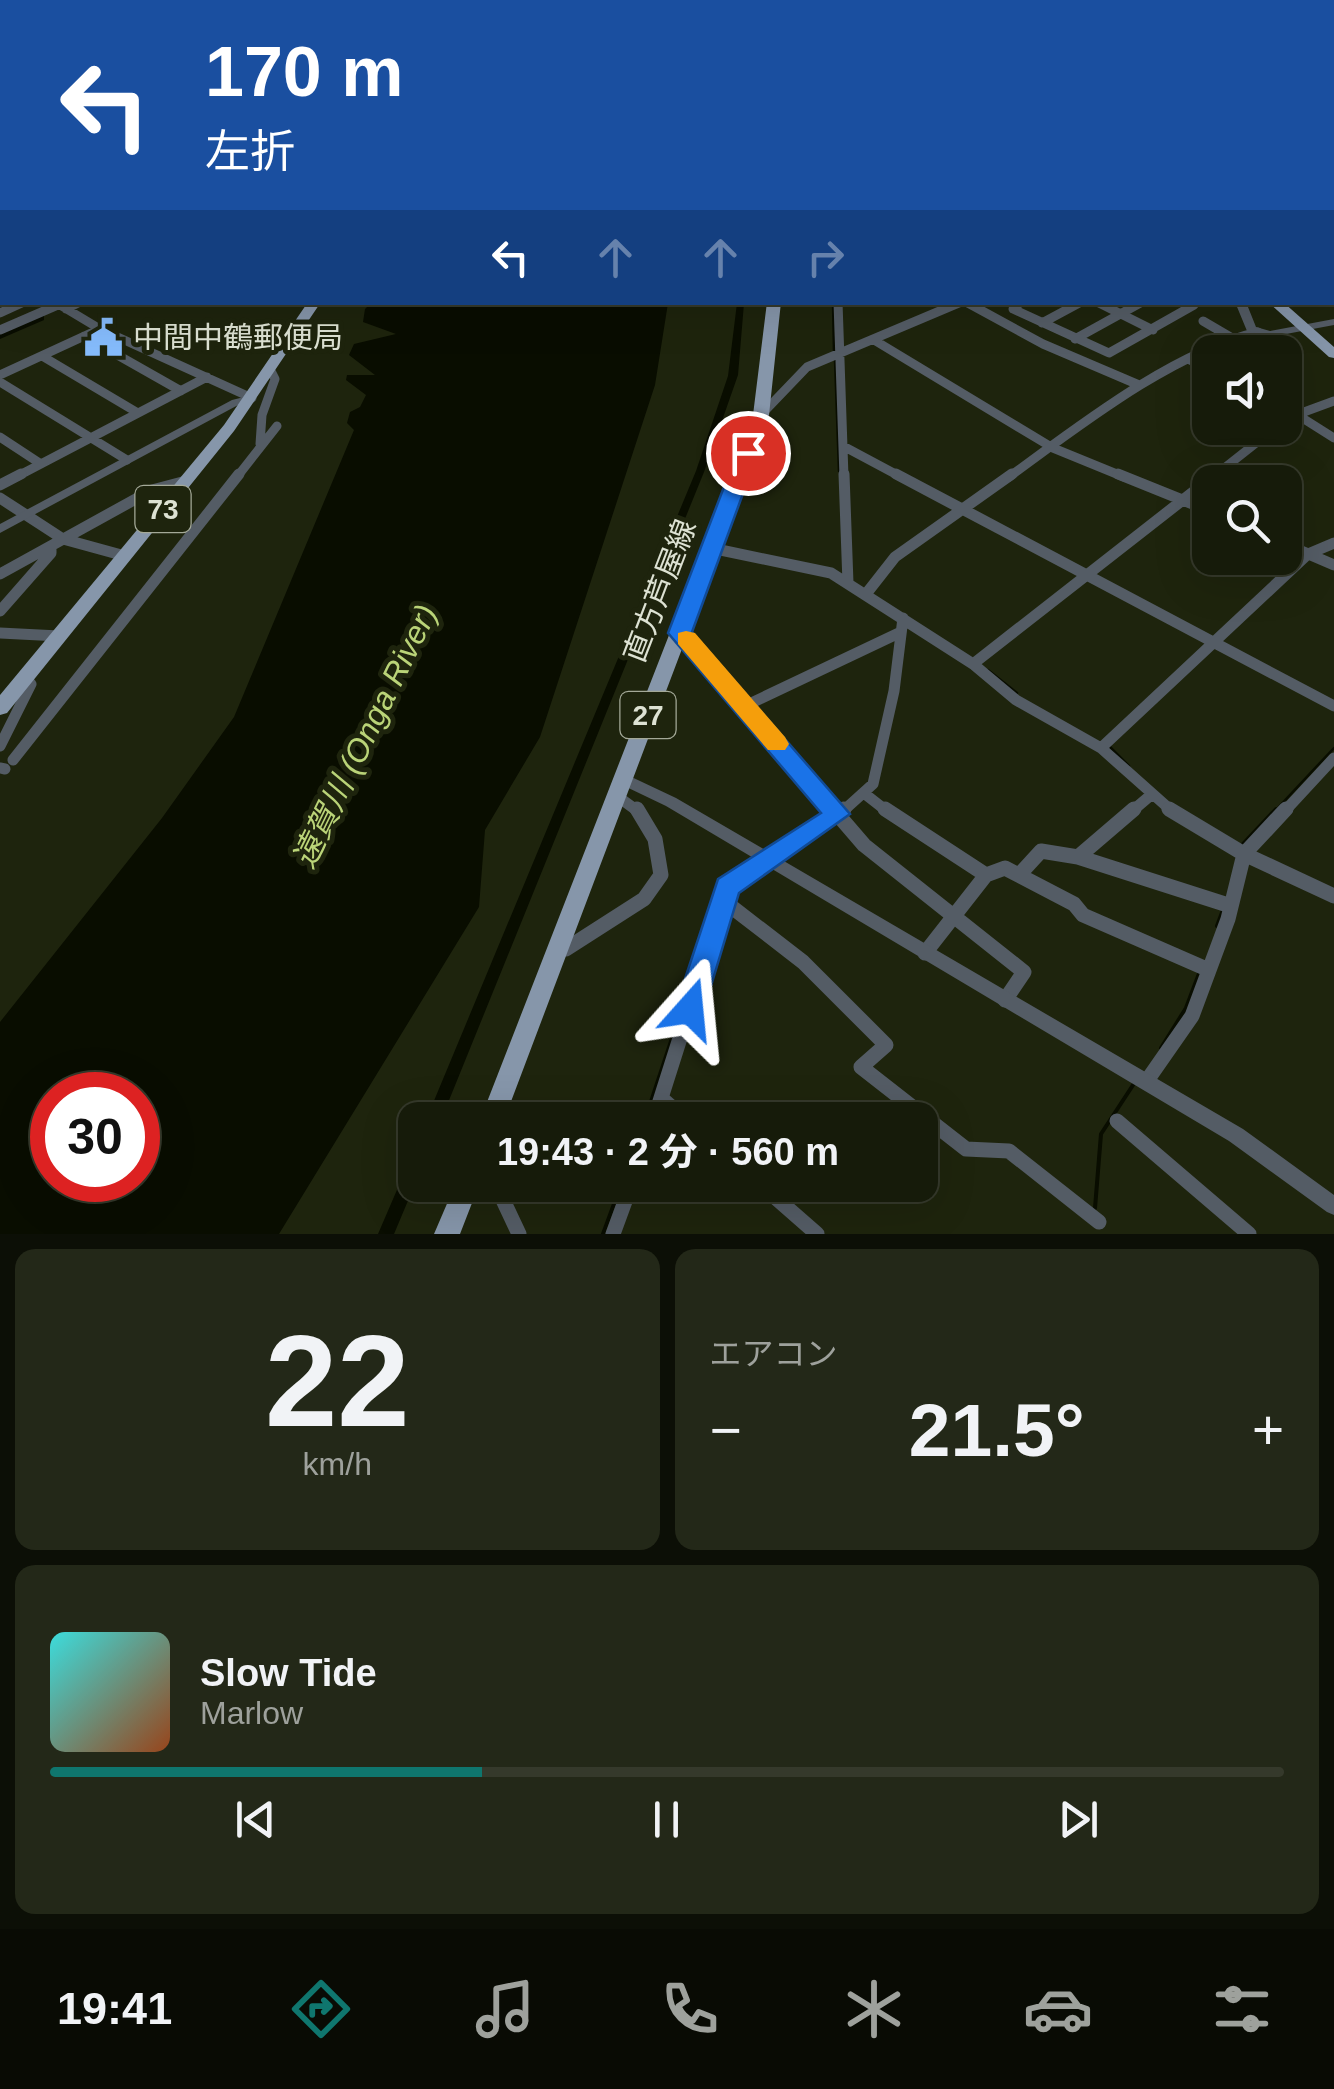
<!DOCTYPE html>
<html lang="ja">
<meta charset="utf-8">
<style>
body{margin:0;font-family:Arial,"Noto Sans JP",sans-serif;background:#232818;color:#f1f3f6;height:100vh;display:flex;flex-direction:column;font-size:38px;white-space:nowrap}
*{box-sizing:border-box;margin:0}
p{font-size:32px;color:#9ea19c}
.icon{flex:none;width:55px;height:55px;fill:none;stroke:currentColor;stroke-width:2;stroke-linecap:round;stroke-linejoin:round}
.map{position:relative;height:1234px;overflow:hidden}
.drawer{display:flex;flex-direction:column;gap:15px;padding:15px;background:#0c0f06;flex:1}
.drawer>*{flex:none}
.banner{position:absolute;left:0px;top:0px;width:1335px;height:305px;box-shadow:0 10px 40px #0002,0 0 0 2px #35392b;background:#1a4fa0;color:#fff;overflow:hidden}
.controls{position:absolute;left:1192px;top:335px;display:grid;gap:20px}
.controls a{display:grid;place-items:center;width:110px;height:110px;border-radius:20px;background:#161b0a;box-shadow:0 10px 40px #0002,0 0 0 2px #35392b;font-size:50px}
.speed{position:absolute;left:30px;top:1072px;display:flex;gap:20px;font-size:50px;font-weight:700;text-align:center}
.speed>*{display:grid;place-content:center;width:130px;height:130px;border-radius:50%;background:#161b0a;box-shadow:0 10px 40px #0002,0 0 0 2px #35392b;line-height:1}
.speed .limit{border:15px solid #d22;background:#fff;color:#111}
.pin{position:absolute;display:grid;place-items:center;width:85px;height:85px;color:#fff;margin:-42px;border:5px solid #fff;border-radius:50%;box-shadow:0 2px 10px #0007}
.me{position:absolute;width:110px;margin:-55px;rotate:18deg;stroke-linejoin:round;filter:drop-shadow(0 0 8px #0008)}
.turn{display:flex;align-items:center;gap:35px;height:210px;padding:0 40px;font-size:45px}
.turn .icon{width:130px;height:130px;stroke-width:2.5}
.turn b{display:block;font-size:70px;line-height:85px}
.lanes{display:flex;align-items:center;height:95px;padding:0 40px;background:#0003;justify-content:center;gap:50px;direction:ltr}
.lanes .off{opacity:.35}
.big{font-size:75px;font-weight:700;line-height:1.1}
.drawer .tile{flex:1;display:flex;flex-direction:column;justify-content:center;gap:15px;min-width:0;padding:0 35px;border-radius:20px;background:#232818}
.drawer .dial{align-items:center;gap:0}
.dial b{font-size:130px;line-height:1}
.song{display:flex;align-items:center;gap:30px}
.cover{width:120px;height:120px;border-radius:15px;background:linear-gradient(135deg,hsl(180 70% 55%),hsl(20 70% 35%))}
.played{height:10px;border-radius:5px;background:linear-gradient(90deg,#0f766e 35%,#35392b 35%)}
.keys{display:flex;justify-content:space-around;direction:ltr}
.heat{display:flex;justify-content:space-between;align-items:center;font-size:55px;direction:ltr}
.drawer .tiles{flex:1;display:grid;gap:15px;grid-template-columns:1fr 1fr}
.tile:last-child{grid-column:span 2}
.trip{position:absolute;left:398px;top:1102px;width:540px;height:100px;border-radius:20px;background:#161b0a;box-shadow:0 10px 40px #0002,0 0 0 2px #35392b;font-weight:700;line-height:100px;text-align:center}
.tab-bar{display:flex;height:160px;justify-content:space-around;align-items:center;background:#090b04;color:#9ea19c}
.tab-bar .icon{width:70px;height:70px}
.tab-bar .current{color:#0f766e}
.tab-bar b{font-size:45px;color:#f1f3f6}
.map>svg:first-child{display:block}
</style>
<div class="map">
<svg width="1334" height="1234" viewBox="0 0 1334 1234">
<rect width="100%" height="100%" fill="#1e240d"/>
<path fill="#090d00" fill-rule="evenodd" d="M853,0H1334L844,2Z
M372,302L668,303L655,385L540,737L485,830L479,907L279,1234H0V1022L162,818L234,717L354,430L347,423L350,412L360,407L366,395L346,380L347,375H375L349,355L354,344L396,334L363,322L365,309ZM138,1095V1180H52V1095Z
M737,303H744L738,375L704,472L441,1120H426L696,471L728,376Z
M415,1148V1184L394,1234H378Z"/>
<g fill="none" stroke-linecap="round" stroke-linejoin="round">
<path stroke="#090d00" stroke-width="2.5" d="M833,302L834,351
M835,359L839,471
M988,670L1017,693
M1110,747L1129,766
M1274,812L1334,748"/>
<path stroke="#090d00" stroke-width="4" d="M1242,845L1276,809
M1217,926L1223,910
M1161,1048L1186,1008L1200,971
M645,1120L681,1011
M1095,1208L1101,1134L1135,1082
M603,1234L621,1185"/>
<path fill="#090d00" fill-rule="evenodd" d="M39,313L44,314V320L0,339V330Z"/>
<path stroke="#545c65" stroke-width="8" d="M159,0L163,2
M17,2L28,0
M181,2L191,0
M226,2L235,0
M376,2L384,0
M636,2L645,0"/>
<path stroke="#545c65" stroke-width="9" d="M55,302L100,329L252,398
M838,302L844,477
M966,302L1043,344L1139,385
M1021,302L1013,309L1109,353L1194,305
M1097,302L1153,330
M66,309L80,302
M0,313L24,302
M1203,321L1232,338
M1042,323L1081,302
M0,330L60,304
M1253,334L1275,345
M84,336L181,391
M1075,339L1142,302
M874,340L1053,448L1124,477
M42,356L138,413
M1190,360L1210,370
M0,375L91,333
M0,382L127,460
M1285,407L1334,438
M1203,409L1210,405
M761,415L807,367L961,302
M1285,419L1334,401
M0,437L41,464
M260,444L262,415L275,379L271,371
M843,446L901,477
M16,477L207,377
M237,477L277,426
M1009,477C1079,426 1173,352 1258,332
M1213,477L1275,428"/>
<path stroke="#545c65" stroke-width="11" d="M844,474L848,583
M896,474L1334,706
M1118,474L1210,511
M0,485L21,474
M0,498L63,539L125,556
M1285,544L1334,565
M711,548L831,573L973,664L1016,700L1101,748L1173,812
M0,574L152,490L186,481
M866,594L895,557L1012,474
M0,611L51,553V546
M0,633L59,636
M680,633L835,812
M973,664L1216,474
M745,706L901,632
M0,746L31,684L25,677
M1101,748L1308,554L1334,543
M13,760L239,474
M0,768L5,769
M865,794L888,812
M617,796L639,812
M842,812L873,784L894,691L903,618
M1131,812L1151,795
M1284,812L1334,758"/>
<path stroke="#545c65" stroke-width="15" d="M833,809L864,845L1024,972L1005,1000
M885,809L986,875
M1169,809L1244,854L1334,896
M1078,857L1134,809
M1019,875L1041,851L1078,857L1231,906
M724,901L803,962L886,1045L861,1067L966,1149L1009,1151L1099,1222
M559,948L566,949L644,899L661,875L655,839L637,809
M925,953L986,875L1005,868L1074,904L1083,915L1209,970
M1146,1082L1192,1016L1228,919L1244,854L1286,809
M661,1098L686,1120
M654,1120L728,887L844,809
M1117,1121L1249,1234
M496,1185L519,1234
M761,1185L817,1234
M613,1234L631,1185"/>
<path fill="#545c65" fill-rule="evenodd" d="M388,0H400L396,2H386Z
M0,45H2V50H0Z
M0,94H2V99L0,100Z
M0,138H2V144H0Z
M1235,302H1246L1256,327L1270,331L1334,319V325L1270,337L1247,331Z
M252,395L256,396V400L240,404L0,533V524L232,400Z
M623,773L676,798L1243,1129L1334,1195V1215L1327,1212L1229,1141L666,806L618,783L615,779L618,775Z"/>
<path fill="#707d8c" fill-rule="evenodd" d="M558,0H570L567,2H557Z
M0,199H2V206H0Z"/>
<path fill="#8696aa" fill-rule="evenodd" d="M906,0H919L920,2H908Z
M1332,28H1334V34H1332Z
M308,302H321L234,431L7,713L0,715V695L224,425Z
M767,302H781L769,415L756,453L504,1120H480L740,453L753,415Z
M1268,302H1283L1334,347V358L1329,357Z
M455,1185H479L460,1234H434Z"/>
</g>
<path fill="#1a73e8" stroke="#114b97" stroke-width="2.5" d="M748,447L758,453L692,632L850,814L739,893L704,1009L700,1018L690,1021L679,1018L675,1009L718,879L821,813L668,633L737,453Z"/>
<path fill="#f59e0b" d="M686,631L695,633L785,737L789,744L785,750H768L678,644V633Z"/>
<defs>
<symbol id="civic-bare" viewBox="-9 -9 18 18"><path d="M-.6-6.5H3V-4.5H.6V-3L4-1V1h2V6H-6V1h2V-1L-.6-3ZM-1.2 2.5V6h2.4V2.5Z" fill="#85bbfb" stroke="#1e240d" stroke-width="2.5" paint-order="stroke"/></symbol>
</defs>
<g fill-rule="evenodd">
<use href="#civic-bare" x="76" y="310" width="55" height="55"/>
</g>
<g text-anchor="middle" stroke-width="10" stroke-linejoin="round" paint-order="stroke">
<g fill="#1e240d" stroke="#a4a998" stroke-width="2.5">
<rect x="135.5" y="486" width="55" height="46" rx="8"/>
<rect x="620.5" y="692" width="55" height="46" rx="8"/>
</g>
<g font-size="28" font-weight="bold" fill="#dde2d3">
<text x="163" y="519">73</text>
<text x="648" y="725">27</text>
</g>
<g font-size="30" fill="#dde2d3" stroke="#1e240d" text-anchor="start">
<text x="133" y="348">中間中鶴郵便局</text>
</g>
<g font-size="30" fill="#dde2d3" stroke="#1e240d">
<text transform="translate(660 591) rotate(-69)" y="10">直方芦屋線</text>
</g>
<g font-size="32" font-style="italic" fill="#bad478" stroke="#1e240d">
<text transform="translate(365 736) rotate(-64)" y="11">遠賀川 (Onga River)</text>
</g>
</g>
</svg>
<div class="controls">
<a><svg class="icon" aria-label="sound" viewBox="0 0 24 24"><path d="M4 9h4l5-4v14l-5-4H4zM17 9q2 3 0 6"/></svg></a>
<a><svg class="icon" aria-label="search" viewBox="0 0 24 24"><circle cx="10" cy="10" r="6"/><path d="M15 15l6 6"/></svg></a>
</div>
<div class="speed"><div class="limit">30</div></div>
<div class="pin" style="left:748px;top:453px;background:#d93025"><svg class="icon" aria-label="arrive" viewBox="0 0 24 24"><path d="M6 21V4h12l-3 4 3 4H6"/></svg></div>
<svg class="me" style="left:690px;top:1009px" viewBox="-20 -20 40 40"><path d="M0-17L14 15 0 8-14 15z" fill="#1a73e8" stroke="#fff" stroke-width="4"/></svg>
<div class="trip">19:43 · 2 分 · 560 m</div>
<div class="banner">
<div class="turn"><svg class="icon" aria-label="left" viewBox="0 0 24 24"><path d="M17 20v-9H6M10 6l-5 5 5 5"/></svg><div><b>170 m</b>左折</div></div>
<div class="lanes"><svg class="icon" aria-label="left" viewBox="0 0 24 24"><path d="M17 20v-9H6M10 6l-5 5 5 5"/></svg><svg class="icon off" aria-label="ahead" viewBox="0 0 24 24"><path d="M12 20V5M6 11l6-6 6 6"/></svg><svg class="icon off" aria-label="ahead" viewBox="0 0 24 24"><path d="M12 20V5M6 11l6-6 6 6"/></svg><svg class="icon off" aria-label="right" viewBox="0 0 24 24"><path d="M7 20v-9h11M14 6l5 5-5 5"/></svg></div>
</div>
</div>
<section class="drawer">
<div class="tiles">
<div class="tile dial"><b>22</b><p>km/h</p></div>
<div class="tile"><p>エアコン</p>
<div class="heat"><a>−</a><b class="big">21.5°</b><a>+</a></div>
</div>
<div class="tile">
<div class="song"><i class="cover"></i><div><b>Slow Tide</b><p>Marlow</p></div></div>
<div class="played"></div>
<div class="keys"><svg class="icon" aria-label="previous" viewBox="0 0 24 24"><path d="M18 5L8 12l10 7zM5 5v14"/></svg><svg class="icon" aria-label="pause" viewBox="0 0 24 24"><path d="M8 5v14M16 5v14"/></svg><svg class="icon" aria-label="next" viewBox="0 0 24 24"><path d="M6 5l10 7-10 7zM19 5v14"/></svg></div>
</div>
</div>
</section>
<nav class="tab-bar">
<b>19:41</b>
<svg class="icon current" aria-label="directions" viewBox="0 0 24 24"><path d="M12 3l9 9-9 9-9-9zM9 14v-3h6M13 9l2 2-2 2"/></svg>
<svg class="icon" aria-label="music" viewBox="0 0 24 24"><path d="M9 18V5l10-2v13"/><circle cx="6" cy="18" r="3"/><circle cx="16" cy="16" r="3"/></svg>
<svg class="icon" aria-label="phone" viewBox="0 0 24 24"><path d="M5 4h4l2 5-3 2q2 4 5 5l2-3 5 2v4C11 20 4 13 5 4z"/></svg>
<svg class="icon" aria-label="climate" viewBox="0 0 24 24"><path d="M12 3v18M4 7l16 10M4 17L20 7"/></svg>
<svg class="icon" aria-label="car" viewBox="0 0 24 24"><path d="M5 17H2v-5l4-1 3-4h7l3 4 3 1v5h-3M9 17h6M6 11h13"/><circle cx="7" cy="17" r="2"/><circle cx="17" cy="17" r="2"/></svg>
<svg class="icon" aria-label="filters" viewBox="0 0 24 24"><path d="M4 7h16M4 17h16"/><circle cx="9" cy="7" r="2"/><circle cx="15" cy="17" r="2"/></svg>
</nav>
